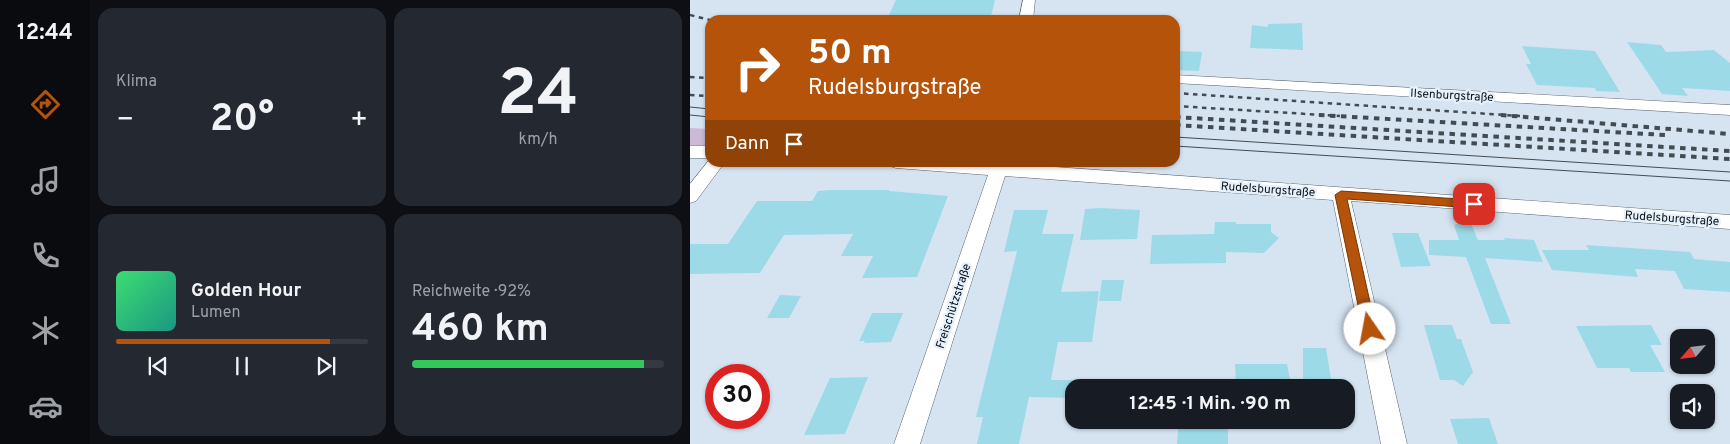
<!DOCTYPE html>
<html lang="de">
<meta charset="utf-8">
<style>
body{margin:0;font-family:Overpass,sans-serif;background:#242831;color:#f1f3f6;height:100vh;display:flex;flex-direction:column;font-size:19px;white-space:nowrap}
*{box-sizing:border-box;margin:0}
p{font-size:16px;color:#9ea1a6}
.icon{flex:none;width:28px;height:28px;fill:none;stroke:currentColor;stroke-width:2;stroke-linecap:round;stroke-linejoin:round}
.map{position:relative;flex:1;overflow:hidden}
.side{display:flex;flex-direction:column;gap:8px;padding:8px;background:#0d0f14;width:600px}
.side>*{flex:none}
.banner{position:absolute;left:15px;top:15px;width:475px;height:152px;border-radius:15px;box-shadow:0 1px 4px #0004;background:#b45309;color:#fff;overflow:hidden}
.needle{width:32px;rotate:242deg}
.buttons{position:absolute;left:980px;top:329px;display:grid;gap:10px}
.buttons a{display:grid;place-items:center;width:45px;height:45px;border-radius:10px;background:#171b24;box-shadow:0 1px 4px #0004;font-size:25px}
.speed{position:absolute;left:15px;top:364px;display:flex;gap:10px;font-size:25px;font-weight:700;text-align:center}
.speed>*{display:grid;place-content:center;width:65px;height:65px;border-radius:50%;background:#171b24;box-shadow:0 1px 4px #0004;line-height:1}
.speed .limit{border:8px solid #d22;background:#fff;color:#111}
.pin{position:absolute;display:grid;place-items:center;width:42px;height:42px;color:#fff;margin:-21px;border-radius:10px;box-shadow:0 2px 8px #0006}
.me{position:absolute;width:55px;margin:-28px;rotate:348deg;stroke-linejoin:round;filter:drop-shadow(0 0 4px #0008)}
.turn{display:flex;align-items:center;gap:18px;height:105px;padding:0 20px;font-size:22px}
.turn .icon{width:65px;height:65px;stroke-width:2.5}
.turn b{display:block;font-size:35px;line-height:42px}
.then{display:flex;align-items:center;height:48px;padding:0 20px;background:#0003;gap:10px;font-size:19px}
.big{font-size:38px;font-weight:700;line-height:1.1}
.side .card{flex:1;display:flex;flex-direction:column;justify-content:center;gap:8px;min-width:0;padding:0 18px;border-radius:15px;background:#242831}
.side .dial{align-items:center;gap:0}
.dial b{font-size:65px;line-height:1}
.song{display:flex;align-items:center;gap:15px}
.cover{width:60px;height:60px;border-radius:8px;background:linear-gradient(135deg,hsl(140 70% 55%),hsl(170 70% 35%))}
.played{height:5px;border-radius:2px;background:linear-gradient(90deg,#b45309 85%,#363941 85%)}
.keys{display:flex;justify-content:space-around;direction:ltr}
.heat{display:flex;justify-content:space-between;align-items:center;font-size:28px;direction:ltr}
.charge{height:8px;border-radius:4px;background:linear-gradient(90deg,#34c759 92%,#363941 0)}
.side .tiles{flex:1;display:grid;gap:8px;grid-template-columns:repeat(2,1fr)}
.trip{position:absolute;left:375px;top:379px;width:290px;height:50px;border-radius:15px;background:#171b24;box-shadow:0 1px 4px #0004;font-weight:700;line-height:50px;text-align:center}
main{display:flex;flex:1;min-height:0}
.menu{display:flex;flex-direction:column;width:90px;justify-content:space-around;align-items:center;background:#090b0e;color:#9ea1a6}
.menu .icon{width:35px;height:35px}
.menu .selected{color:#b45309}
.menu b{font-size:22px;color:#f1f3f6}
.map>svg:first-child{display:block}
</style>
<main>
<nav class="menu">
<b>12:44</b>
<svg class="icon selected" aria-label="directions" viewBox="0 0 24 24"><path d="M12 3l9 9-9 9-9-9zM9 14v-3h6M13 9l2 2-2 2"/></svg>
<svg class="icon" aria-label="music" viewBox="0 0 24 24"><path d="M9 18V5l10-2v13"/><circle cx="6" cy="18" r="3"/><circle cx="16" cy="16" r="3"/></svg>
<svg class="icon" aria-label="phone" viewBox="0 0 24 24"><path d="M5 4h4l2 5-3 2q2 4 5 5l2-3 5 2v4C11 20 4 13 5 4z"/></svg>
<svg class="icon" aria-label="climate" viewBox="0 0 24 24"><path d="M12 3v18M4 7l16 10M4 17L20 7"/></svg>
<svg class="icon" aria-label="car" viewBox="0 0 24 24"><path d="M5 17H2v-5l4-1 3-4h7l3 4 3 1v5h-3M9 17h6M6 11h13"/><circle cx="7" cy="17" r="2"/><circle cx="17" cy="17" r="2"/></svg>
</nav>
<section class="side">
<div class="tiles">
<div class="card"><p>Klima</p>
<div class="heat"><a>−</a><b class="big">20°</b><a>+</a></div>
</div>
<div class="card dial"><b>24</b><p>km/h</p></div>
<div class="card">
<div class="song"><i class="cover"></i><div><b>Golden Hour</b><p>Lumen</p></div></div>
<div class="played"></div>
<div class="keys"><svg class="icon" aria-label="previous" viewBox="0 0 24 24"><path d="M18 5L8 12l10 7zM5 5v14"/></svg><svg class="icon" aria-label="pause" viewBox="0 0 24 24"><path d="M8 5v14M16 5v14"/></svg><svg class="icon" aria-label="next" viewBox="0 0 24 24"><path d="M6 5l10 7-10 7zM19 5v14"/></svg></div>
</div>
<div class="card"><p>Reichweite · 92%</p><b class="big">460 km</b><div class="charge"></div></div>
</div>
</section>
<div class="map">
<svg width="1040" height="444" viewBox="0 0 1040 444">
<rect width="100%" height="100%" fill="#d6e4f2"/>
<path fill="#cbbad6" d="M0,128L20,129V145H0Z"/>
<path fill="#9ddae8" d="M206,0H305L300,20L197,19Z
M612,23L613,50L560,48L562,25L578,27V24Z
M937,42L971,45L976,52L1024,50L1040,63V91L992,88L998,96L972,94Z
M832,46L905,51L930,92L906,91L905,88L847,85L836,64H841Z
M485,51L512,52L509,71L485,70Z
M140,190H199V191L258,196L227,277L172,278L183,256H151L163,234L94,235L70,273L0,274V244H38L67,201H122L128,191Z
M409,208L450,210L447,239L390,240L395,209Z
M324,210H358L352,234H384L371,292L409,291L402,342H368L361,380H384V398L339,397L329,444H287L293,417H286L327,251L314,252Z
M779,219L788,240H815L814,238L844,240L853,262L795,258L821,324H801L776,257L739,255V240H769L764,225Z
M525,222H546V224H581V232L589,238L574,253L536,252V263L460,264L462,235L524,234Z
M702,233H728L741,266L711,267Z
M896,245L1000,252L1004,259L1040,262V292L994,289L985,271L945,269L948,277L862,270L852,250H899Z
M412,280H434L431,301H409Z
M90,295L111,296L99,318H77Z
M182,313H213L201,342L174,343L175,341H169Z
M734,325H762L767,339H771L783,372L773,386L764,380H750Z
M961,325L972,345H960L975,372H941L939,368H907L886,326Z
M613,348H636L642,385L613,386Z
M545,364H597L601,385H546Z
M178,377L155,434L114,435L140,378Z
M799,418L808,444H768L760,419Z
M489,420H538V444H487Z"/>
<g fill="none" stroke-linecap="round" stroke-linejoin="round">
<defs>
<path id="street" d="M333,0H345L343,20H329Z
M485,75L1040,105V115L485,83Z
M0,146H20V158H0Z
M20,159V162H35L6,201L0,203V184Z
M198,162L309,163L1040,215V229L661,201L717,444H691L643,200L315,176L230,444H204L298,175L206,168L200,166Z"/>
</defs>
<use href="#street" stroke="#57646f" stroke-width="1"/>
<use href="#street" fill="#fff" fill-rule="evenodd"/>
<path stroke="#434b52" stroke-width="1" d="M0,107L20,109
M0,115L20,117
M485,137L1040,172
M485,146L1040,181"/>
<path stroke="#434b52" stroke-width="2.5" stroke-dasharray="4.5 4.5" stroke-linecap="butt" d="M0,15L20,20
M0,77L20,78
M485,93L830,116
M0,95L20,96
M485,106L650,116"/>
<path stroke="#434b52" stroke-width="4" stroke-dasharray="5.5 5.5" stroke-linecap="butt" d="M629,115L975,135
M811,115L1040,134
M485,117L1040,151
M485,125L1040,159"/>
</g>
<path fill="#b45309" stroke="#753606" d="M651,191L784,200L789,204L784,208L657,199L686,329L684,333L680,335L675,333L673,329L645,195Z"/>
<g text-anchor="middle" stroke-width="4.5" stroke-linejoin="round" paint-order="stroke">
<g font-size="12" fill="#0b1015" stroke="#e5f1fc">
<text transform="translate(762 95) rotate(3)" y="4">Ilsenburgstraße</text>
<text transform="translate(578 189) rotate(4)" y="4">Rudelsburgstraße</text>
<text transform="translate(982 218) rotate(4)" y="4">Rudelsburgstraße</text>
<text transform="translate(263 306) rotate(-72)" y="4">Freischützstraße</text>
</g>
</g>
</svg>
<div class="buttons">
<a><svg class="needle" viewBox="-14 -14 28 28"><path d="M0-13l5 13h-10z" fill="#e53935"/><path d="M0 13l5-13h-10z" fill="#9ea1a6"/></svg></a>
<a><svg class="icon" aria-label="sound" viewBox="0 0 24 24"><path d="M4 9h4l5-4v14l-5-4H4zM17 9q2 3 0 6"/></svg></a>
</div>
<div class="speed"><div class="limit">30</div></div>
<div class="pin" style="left:784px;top:204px;background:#d93025"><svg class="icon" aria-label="arrive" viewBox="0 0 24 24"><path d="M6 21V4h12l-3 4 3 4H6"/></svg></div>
<svg class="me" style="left:680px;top:329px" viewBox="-20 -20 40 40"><circle r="19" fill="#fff"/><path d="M0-13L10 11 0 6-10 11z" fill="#b45309"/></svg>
<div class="trip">12:45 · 1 Min. · 90 m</div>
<div class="banner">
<div class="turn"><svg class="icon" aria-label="right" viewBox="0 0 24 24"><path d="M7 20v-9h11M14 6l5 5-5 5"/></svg><div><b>50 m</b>Rudelsburgstraße</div></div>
<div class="then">Dann<svg class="icon" aria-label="arrive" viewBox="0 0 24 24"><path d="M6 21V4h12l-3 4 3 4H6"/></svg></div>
</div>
</div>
</main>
